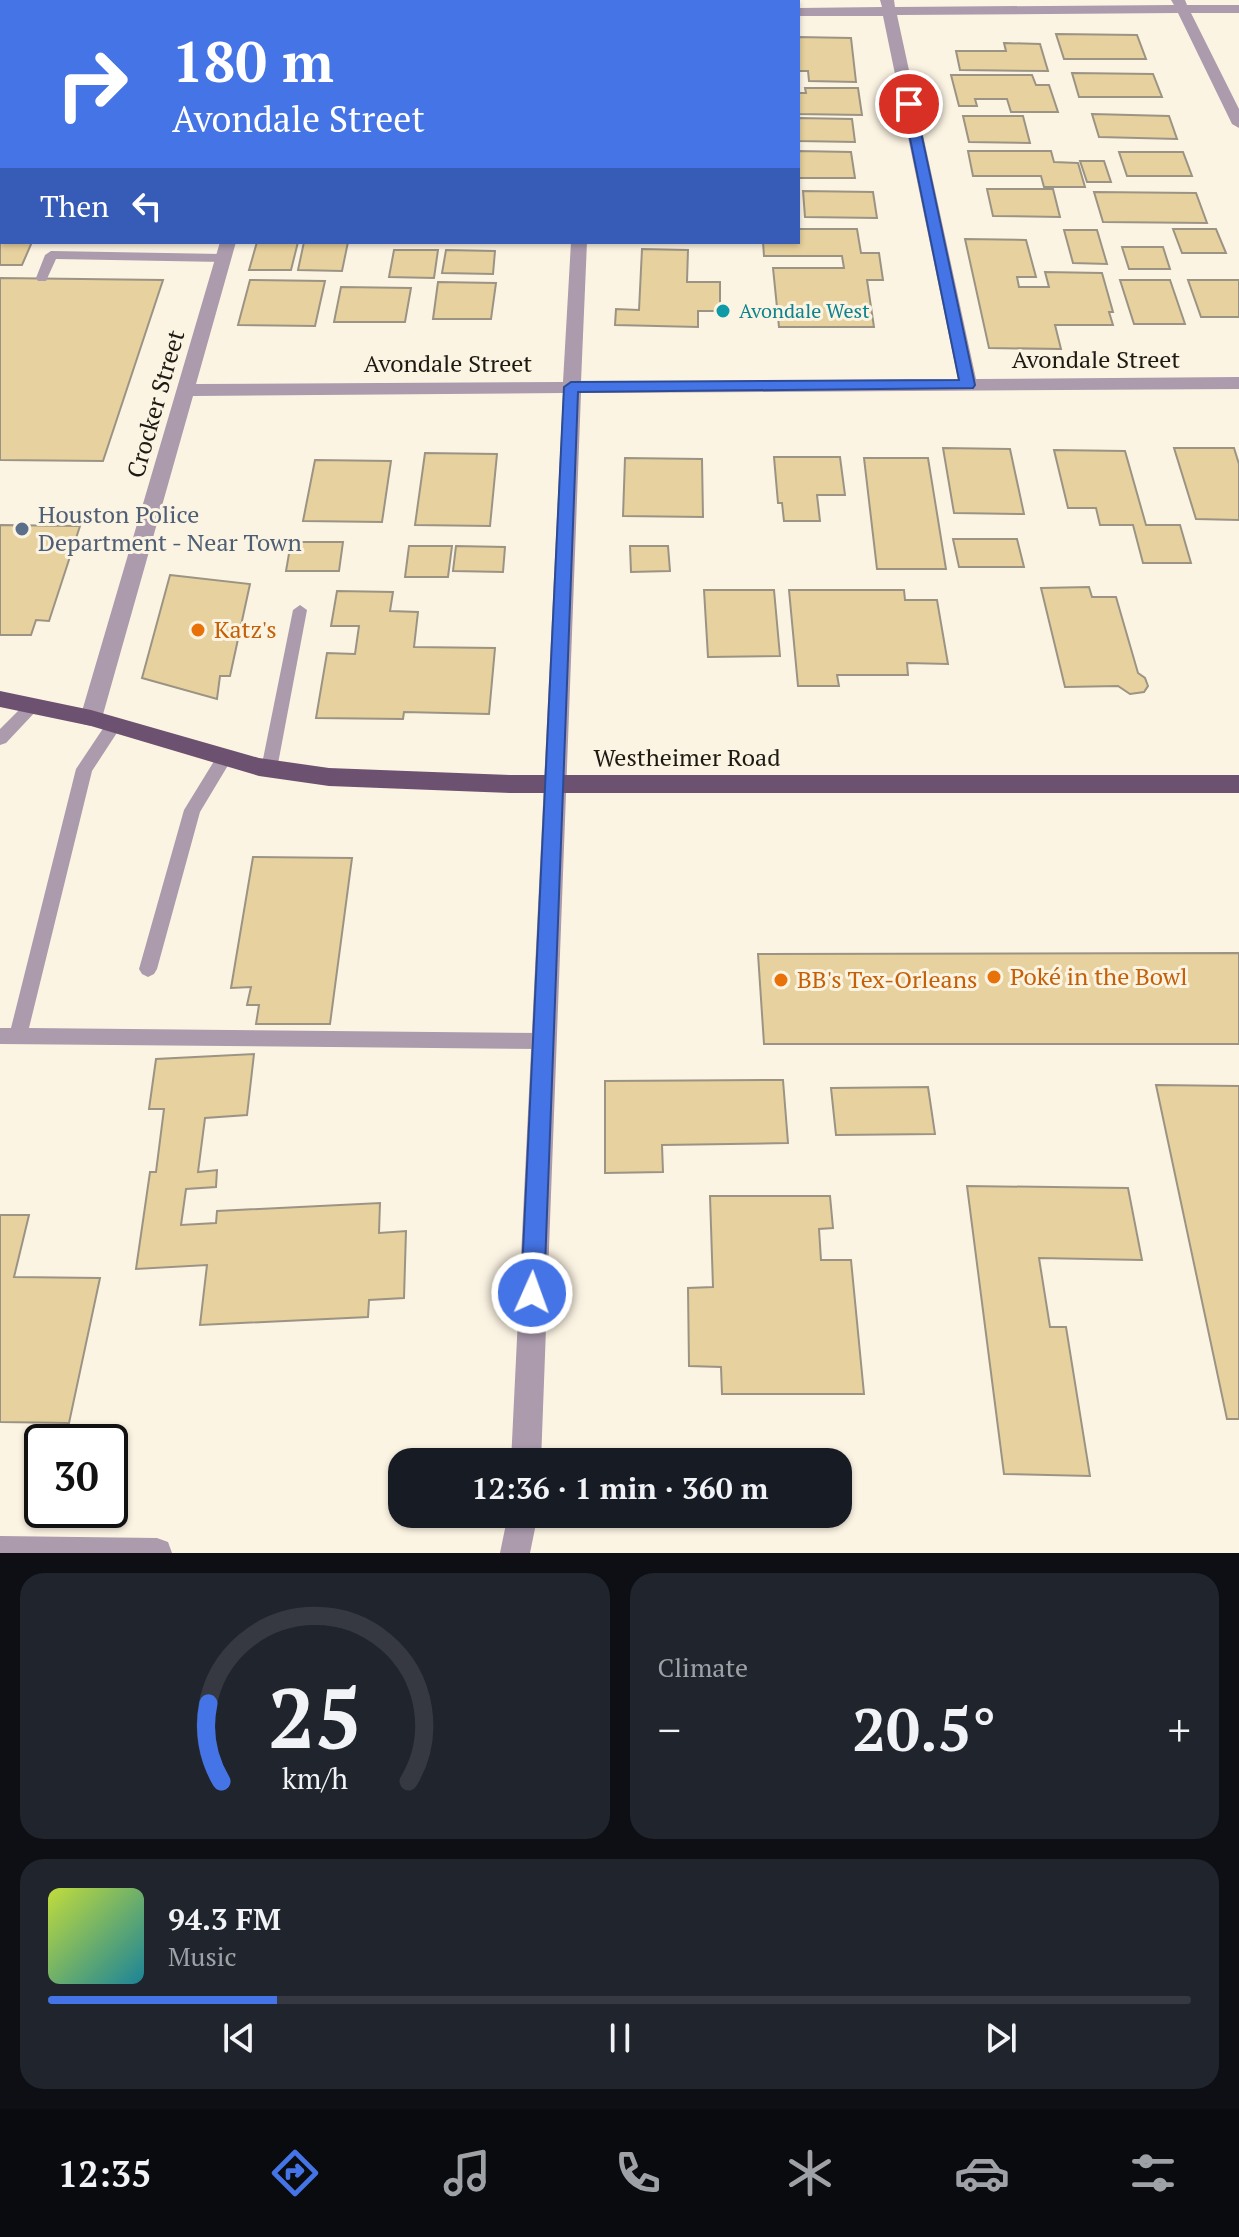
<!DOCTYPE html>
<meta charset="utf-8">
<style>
body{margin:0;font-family:"PT Serif",serif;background:#20242c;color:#f1f3f6;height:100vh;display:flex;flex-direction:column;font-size:30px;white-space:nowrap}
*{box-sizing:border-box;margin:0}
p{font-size:26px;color:#9ea1a6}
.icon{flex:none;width:44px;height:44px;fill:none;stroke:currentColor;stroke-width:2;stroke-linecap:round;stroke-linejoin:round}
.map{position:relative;height:1553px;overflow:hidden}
.panel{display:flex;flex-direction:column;gap:20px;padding:20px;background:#0d0f14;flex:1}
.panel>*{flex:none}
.guide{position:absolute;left:0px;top:0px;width:800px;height:244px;box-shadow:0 2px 6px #0004;background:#4474e5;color:#fff;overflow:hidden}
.speed{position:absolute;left:24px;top:1424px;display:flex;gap:16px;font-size:40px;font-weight:700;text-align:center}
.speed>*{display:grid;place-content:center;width:104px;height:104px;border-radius:50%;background:#171b24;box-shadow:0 2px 6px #0004;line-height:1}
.speed .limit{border:4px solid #111;border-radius:12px;background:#fff;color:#111}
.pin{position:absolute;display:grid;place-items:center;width:68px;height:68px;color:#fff;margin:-34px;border:4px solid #fff;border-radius:50%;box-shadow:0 2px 8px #0007}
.me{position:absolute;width:88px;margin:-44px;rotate:2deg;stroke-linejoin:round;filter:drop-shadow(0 0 6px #0008)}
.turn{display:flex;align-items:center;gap:28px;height:168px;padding:0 40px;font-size:36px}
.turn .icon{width:104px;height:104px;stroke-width:2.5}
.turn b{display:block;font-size:56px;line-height:68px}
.then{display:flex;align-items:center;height:76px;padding:0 40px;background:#0003;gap:16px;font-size:30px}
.big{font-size:60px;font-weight:800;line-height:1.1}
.panel .tile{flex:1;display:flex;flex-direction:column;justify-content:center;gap:12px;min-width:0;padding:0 28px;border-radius:24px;background:#20242c}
.panel .dial{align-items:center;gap:0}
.dial svg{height:208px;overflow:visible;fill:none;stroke:#363941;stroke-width:7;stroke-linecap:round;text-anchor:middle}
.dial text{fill:#f1f3f6;stroke:none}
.song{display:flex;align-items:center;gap:24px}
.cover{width:96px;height:96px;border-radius:12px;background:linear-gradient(135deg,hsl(70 70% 55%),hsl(190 70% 35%))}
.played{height:8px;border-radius:4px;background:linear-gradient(90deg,#4474e5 20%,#363941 20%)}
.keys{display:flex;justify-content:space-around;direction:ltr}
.heat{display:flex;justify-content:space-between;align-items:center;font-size:44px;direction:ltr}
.panel .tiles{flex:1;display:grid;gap:20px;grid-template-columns:1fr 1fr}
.tile:last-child{grid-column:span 2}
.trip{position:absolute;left:388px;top:1448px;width:464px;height:80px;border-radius:24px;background:#171b24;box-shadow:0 2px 6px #0004;font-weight:800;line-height:80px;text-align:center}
.tabs{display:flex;height:128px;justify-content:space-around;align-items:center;background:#090b0e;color:#9ea1a6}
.tabs .icon{width:56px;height:56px}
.tabs .current{color:#4474e5}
.tabs b{font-size:36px;color:#f1f3f6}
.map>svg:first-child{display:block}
</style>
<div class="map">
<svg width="1239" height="1553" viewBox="0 0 1239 1553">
<rect width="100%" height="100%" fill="#fcf4e3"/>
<path fill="#e7d19e" stroke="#9b9484" stroke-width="2" d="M1056,34L1137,35L1146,59H1064Z
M798,37L851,38L856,82L809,81L808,71H798Z
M1004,43L1040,44L1048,71L960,70L956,51H1006Z
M1072,73L1153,74L1162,97H1079Z
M951,75H1032L1036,85H1049L1058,112H1011L1007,99H975L977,106H959Z
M805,88H858L862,115L798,114V93H806Z
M1092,114L1169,116L1177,139L1099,137Z
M963,116H1023L1030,143L969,142Z
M798,118L852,119L855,142L798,141Z
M798,151L851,152L855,178H798Z
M968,151H1051L1054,162L1078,163L1085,187H1044L1041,176H973Z
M1119,152H1183L1192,176H1127Z
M1080,161H1104L1111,182H1087Z
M987,189H1053L1060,217L993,216Z
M803,191L873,192L877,218L805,217Z
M1094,192L1196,193L1207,223L1103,222Z
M798,229H857L861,253H879L883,280H867L874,327H779L773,268H844L842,256H764L763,242H798Z
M1173,229H1216L1226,253H1182Z
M1064,230H1097L1107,264L1073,263Z
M0,231L2,242H32L22,265H0Z
M965,239L1026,240L1036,277H1017L1019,287H1049L1045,272L1102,273L1113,312H1109L1113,325H1055L1061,349L989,348Z
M257,242H298L291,270H249Z
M304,242H348L342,271L298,270Z
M1122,247H1163L1170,269H1129Z
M642,249L688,250L687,282H720V311H698V327L615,325L616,309L639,310Z
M394,250H438L434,278L389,277Z
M446,250L495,251L493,274L442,273Z
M0,278L163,280L103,461L0,460Z
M250,280L325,281L315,326L238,325Z
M1120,280H1170L1185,324H1134Z
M1188,280H1239V317H1201Z
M438,282L496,283L491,319H433Z
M341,287L411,288L405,322H334Z
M943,448L1010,449L1024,514L954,513Z
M1174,448H1234L1239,464V520L1196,519Z
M1054,450L1125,451L1146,525H1180L1191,563H1143L1133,525H1100L1096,508H1068Z
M425,453L497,454L490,526L415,525Z
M774,457H840L845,495H817L820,521H784L782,503H778Z
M625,458L702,459L703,517L623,516Z
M864,458H928L946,569H877Z
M315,460L391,461L382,522L303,521Z
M0,525L80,526L49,621L36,620L31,635H0Z
M953,539H1017L1024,567H959Z
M291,542H343L339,571H286Z
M409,546H452L448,577H405Z
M456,546L505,547L503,572L453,571Z
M630,546H668L670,571L631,572Z
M170,575L250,584L230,676H220L217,699L142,678Z
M1089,587L1092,597H1116L1138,673L1145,678L1148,686L1144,692L1130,694L1118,686L1065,687L1041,588Z
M704,590H774L780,656L708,657Z
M789,590H904L905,600H937L948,664L907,663L908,675H837L839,686H798Z
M337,591L393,592L390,611L418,612L414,647L495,648L489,714L404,712L403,719L316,718L327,653L355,654L359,626H331Z
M253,857L352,858L330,1024H256L259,1005H247L251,987L231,988Z
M1239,953V1044H764L758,954Z
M254,1054L247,1115L205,1118L198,1172L217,1170L216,1187L186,1189L181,1225L216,1223L217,1211L380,1203L379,1233L406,1231L404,1298L369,1300L368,1317L200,1325L207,1265L136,1269L150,1172H156L164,1109H149L156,1059Z
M783,1080L788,1143L662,1145L663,1172L605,1173V1081Z
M1156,1085L1239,1086V1419H1227Z
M928,1087L935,1134L836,1135L831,1088Z
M967,1186L1128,1188L1142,1260L1039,1258L1050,1327H1066L1090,1476L1004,1474Z
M710,1196H830L833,1228L819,1229L821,1260H851L864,1394H722L721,1367L689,1366L688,1288L713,1287Z
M0,1215H29L14,1277L100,1278L69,1423L0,1422Z"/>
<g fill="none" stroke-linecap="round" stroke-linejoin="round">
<path fill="#ab9bad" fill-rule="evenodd" d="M781,0H791V2H781Z
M0,84H2V90H0Z
M51,251L223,254L229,258L223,262L56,259L46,281H38L36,278L45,255Z
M300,605L307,610L277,769L275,774H263L261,769L293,610Z
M33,699L38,701L41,705L38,709L6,743L0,745V729L28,701Z
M114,719L122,725L92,771L29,1028L543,1033L549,1035L552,1041L549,1047L543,1049L0,1044V1028H11L76,769L108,721Z
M225,751L231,753L233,757L200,812L157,969L154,974L148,977L142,974L139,969L184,810L219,753Z"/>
<path fill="#ab9bad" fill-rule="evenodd" d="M295,0H309L294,2Z
M585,0H599V2H585Z
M880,0H894L895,7L1174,5L1171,0H1185L1187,5H1239V13H1191L1239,109V128L1232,124L1178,13L897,15L976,379L1239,377V389L581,393L541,1462H511L563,393L193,396L102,718L99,724L91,726L83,724L80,718L220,242H236L196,384L563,382L571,242H587L581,382L958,379L883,16H798V8L882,7Z
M0,13H2V21H0Z
M508,1514H538L530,1553H500Z"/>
<path fill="#ab9bad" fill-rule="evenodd" d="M0,1536L157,1538L168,1542L172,1553H0Z"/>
<path fill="#6d5171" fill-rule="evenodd" d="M0,691L91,710L259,758L329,768L510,775H1239V793H510L329,786L259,776L91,726L0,707Z"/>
</g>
<path fill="#4474e5" stroke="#2c4b95" stroke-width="2" d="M909,100L915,104L975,385L973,388L578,392L544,1293L540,1301L532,1305L524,1301L521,1293L564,387L571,382L959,380L903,104Z"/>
<circle fill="#0f9aa8" stroke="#fcf4e3" stroke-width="3" cx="723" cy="311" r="8"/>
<circle fill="#5c6f8a" stroke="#fcf4e3" stroke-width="3" cx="22" cy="529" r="8"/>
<g fill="#e8710a" stroke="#fcf4e3" stroke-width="3">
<circle cx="198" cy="630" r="8"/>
<circle cx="994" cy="977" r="8"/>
<circle cx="781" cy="980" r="8"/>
</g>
<g text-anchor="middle" stroke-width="6" stroke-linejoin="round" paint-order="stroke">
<g font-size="20" fill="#0d838f" stroke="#fcf4e3" text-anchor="start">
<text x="739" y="318">Avondale West</text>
</g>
<g font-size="24" fill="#1d1a14" stroke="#fcf4e3">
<text x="1096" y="368">Avondale Street</text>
<text x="448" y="372">Avondale Street</text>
<text transform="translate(156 404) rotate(-74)" y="8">Crocker Street</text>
<text x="687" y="766">Westheimer Road</text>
</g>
<g font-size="24" fill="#4e5e75" stroke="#fcf4e3" text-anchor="start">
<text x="38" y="523">Houston Police<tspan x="38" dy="28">Department - Near Town</tspan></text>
</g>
<g font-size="24" fill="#c56008" stroke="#fcf4e3" text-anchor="start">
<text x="214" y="638">Katz's</text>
<text x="1010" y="985">Poké in the Bowl</text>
<text x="797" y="988">BB's Tex-Orleans</text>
</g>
</g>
</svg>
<div class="speed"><div class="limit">30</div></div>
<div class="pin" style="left:909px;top:104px;background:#d93025"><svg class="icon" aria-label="arrive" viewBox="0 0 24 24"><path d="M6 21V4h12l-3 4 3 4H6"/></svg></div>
<svg class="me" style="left:532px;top:1293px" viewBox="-20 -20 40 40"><circle r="17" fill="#4474e5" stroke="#fff" stroke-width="3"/><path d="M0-11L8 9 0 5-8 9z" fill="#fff"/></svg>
<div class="trip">12:36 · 1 min · 360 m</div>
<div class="guide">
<div class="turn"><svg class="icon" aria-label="right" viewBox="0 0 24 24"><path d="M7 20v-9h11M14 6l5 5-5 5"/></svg><div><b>180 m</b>Avondale Street</div></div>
<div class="then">Then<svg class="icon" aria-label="left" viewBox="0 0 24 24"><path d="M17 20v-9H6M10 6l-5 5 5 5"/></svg></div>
</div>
</div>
<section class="panel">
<div class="tiles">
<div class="tile dial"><svg viewBox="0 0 100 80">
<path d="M14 69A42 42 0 1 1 86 69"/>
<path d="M14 69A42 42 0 0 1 9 39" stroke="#4474e5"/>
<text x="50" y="56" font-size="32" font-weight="700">25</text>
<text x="50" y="72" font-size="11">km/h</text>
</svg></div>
<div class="tile"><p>Climate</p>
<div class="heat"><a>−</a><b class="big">20.5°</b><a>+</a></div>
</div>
<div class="tile">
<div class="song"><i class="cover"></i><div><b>94.3 FM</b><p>Music</p></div></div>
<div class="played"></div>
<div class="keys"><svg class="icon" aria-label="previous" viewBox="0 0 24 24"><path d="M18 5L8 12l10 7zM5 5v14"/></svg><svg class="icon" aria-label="pause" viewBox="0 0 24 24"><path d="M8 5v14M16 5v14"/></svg><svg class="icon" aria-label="next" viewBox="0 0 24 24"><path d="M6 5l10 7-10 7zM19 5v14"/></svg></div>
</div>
</div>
</section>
<nav class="tabs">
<b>12:35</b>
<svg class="icon current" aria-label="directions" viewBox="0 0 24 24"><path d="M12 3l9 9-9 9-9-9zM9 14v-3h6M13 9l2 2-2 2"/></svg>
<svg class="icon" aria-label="music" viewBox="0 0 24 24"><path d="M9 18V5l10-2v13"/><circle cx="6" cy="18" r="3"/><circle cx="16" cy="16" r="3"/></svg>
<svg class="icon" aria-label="phone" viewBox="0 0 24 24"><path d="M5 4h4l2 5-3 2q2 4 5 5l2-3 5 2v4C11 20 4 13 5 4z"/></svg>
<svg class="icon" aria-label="climate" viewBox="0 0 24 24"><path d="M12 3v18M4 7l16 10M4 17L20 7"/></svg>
<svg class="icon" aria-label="car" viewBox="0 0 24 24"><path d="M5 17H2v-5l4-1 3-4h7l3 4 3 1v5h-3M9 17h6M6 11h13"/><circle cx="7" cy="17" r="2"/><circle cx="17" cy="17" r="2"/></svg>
<svg class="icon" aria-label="filters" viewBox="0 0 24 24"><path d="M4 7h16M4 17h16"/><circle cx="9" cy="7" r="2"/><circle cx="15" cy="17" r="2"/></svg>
</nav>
